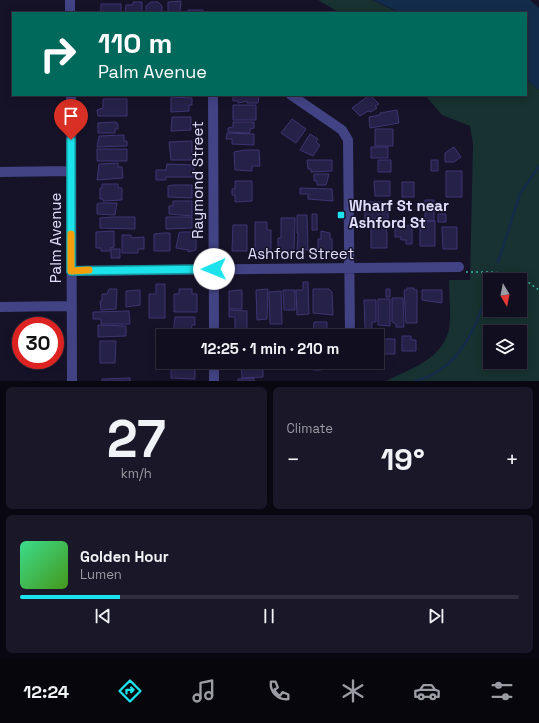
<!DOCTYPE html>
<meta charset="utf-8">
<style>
body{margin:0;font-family:"Space Grotesk",sans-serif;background:#191728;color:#f1f3f6;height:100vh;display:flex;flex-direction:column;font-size:15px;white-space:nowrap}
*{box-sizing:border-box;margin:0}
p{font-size:13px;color:#9c9ca4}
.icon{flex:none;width:22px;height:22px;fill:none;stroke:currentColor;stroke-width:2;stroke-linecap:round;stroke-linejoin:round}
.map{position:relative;height:381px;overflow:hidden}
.side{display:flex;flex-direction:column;gap:6px;padding:6px;background:#090811;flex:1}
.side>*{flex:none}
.banner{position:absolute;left:12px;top:12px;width:515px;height:84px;border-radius:0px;box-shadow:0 2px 10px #0003,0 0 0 1px #302e3d;background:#00695c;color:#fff;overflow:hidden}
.needle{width:26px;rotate:170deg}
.controls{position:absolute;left:483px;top:273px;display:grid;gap:8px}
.controls a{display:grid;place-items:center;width:44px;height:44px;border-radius:0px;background:#100e1f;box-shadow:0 2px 10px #0003,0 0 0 1px #302e3d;font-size:20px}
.speed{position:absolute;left:12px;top:317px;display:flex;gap:8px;font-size:20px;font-weight:700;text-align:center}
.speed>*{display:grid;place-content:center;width:52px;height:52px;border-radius:50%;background:#100e1f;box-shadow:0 2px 10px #0003,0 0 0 1px #302e3d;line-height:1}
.speed .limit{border:6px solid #d22;background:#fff;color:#111}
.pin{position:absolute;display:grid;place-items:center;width:34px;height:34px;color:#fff;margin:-41px -17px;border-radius:50% 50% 50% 0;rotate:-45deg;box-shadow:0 0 4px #0007}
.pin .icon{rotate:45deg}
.me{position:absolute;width:44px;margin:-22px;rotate:269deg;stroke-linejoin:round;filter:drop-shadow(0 0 3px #0008)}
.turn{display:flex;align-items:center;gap:14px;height:84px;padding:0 20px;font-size:18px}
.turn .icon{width:52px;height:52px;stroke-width:2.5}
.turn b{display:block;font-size:28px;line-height:34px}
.big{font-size:30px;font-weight:700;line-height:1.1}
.side .widget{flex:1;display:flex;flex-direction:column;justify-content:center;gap:6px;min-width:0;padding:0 14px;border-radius:6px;background:#191728}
.side .dial{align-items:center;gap:0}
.dial b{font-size:52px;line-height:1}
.song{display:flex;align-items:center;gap:12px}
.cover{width:48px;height:48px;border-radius:6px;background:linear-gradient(135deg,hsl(150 70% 55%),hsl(100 70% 35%))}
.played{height:4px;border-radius:2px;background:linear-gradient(90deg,#1be2eb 20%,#302e3d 20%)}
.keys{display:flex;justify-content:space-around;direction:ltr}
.heat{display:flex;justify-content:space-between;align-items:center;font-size:22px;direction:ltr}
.side .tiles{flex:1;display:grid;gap:6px;grid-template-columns:1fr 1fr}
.widget:last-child{grid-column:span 2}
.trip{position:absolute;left:156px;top:329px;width:228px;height:40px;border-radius:0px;background:#100e1f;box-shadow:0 2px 10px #0003,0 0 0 1px #302e3d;font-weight:700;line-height:40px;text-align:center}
.tabs{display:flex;height:64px;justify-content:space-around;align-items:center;background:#06060c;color:#9c9ca4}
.tabs .icon{width:28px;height:28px}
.tabs .current{color:#1be2eb}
.tabs b{font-size:18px;color:#f1f3f6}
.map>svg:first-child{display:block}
</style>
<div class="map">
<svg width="539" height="381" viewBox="0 0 539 381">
<rect width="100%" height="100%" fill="#161329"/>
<path fill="#173230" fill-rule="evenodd" d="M318,0H372L400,13H340Z
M526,79L539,90V381H386C408,370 440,360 448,333C452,322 449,293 449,280H470L473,144L470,126L442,115L425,95H526ZM490,280H520V310H490ZM490,332H520V362H490Z"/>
<path fill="#142c4c" d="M373,0H530L539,8V90L526,79V13H401Z"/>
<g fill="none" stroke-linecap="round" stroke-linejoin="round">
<path stroke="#142c4c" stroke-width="2.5" d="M498,262L520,194L539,166
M492,280L493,277
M415,381C462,369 475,327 490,286"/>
</g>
<path fill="#262148" stroke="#3e3572" d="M181,1L180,12L182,13H168V2Z
M133,2H142V13H125L126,5H133Z
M151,2H158L162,6V12L164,13H146V6Z
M101,4H121V13H101Z
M188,10H203V13H188Z
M233,95H259L258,103H247V101L238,103V101H233Z
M370,95L379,104L375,106L377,108L371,112L368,111L360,116L352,108Z
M171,97L192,98V105H189V111L171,112Z
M103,99H127V116H98L97,110L103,108Z
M233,105H256V120H233Z
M397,110L399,123L370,128L369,117L380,115V113Z
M172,117H191V130L171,131Z
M292,119L306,129L296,143L281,133Z
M116,122L118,124V129H115V133H98V123Z
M233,122H254V128L250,129V132L247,133L228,132V128L233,127Z
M375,129H393V146H375Z
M227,133L254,134V145L232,144V139H226Z
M310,134L318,139L316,142L320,145L313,156L300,150Z
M124,135V141H127V146L97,147L99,136Z
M192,141V160H171L169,142Z
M371,147H388V158H371Z
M454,147L461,157L454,162H445V153Z
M97,149H127V161H97Z
M245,150H259L260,166H252V171L235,170L234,152Z
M307,160H332V171L311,172V169H308Z
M378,160H391V172H378Z
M431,160H438V171H431Z
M118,163V167H122L123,178L97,180L99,164Z
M167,164L194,165V177H166V180H156V170H166Z
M446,171H462V197H446Z
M314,174H329L326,185H317V181H314Z
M235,181H252V201L235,202V195H232V189H235Z
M374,181H390V196H375Z
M402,182H414V197H402Z
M102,184H118V188H122V200L103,201V199H100V188H102Z
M173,185H192V198L168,197V186Z
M300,188L332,189L333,201L308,199V194H300Z
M425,200H434V221H425Z
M173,201H192V216L169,214V206H173Z
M365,202H388V219H365Z
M99,203H117L115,215L97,214V204Z
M312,214H317V230H312Z
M438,214H446V222H438Z
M297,215H307L308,250H301V252H297L298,233H297Z
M113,217H135V229L100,228V218Z
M166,217H192V228L166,229Z
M281,218H295L294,251H278V238H281Z
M425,221H435V246H420V225H425Z
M255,222H267V230H271V251H255Z
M400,224H405V226L412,225V244H406V240H401V237H395V228Z
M233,225H247V251H232Z
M371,226H385L387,232V248H371Z
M442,227H457V249H443Z
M114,231V247L110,248V251H101V248H96V232Z
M321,231L330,233V239H332V252H318V239H321Z
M181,232H196V250L188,252V250L176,248L179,233Z
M163,233H170V251H154V234Z
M122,235H131V238L144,237V249H138V253H122Z
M111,249H120V258H111Z
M303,282H308L309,314L297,315L296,290H303Z
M156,284H165V318H149V294H156Z
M407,288H414V290H417V323H406L404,290H407Z
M109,289H117L116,309L101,310L100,301H102V294H107Z
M179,289H192V294H197V312H174V294H179Z
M268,289L267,319L257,320L256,290Z
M313,289H329L332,292L333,315L313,313Z
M386,289H390V297H386Z
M140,290V305L126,307V291Z
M242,290V309H229V291Z
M283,290H295V310H284Z
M422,290H442V303L422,300Z
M281,291L282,324H270L269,292Z
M392,298H403L404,327H396V324L392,322Z
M378,299H390V326L378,325Z
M364,300H376V322H372V329H365Z
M229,310L247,311V336L235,335V317H229Z
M129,311L130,324H101V319H93V312Z
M175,317H195V325H192L191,334L173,335Z
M314,322H327V335H313Z
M98,325L126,326V336L98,337Z
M402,336H411V340H416V351H402Z
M377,339H395V354H377Z
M100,341H116L115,363H100Z
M181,362H195V379L171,378V365H181Z
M306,362H327L328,367H321V370H313V367H306Z
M241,364H263V377L242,378Z
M130,378V381H102V379Z
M254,378V381H238V379Z"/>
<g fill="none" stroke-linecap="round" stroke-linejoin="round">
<path stroke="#3cb2a5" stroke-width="1.5" stroke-dasharray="2 3" stroke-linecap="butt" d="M466,272H491L518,275L539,290"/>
<path stroke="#424384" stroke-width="10" d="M70,0V13
M71,95L72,381
M213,95L214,336
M291,95L342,130L348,140L350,336
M0,172L71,171
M71,271L459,267
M0,307L71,306
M214,362V381
M350,362V363"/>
</g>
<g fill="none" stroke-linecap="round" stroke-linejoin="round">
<defs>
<path id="route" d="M71,140V271L214,269"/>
</defs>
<use href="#route" stroke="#129399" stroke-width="10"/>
<use href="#route" stroke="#1be2eb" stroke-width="7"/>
<path stroke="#f59e0b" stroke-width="7" d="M71,234V271L89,270"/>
</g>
<rect fill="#1be2eb" stroke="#161329" stroke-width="1.5" x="337" y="211" width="8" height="8" rx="2"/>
<g text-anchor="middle" stroke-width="3" stroke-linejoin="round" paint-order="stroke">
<g font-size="15" fill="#e0defc" stroke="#161329">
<text transform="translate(198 180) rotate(-90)" y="5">Raymond Street</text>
<text transform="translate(56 238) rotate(-90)" y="5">Palm Avenue</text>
<text x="301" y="259">Ashford Street</text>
</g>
<g font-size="15" font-weight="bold" fill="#e0defc" stroke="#161329" text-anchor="start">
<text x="349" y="211">Wharf St near<tspan x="349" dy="17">Ashford St</tspan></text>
</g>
</g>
</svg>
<div class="controls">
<a><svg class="needle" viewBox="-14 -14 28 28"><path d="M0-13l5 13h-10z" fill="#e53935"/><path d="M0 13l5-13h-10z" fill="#9c9ca4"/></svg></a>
<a><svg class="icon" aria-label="layers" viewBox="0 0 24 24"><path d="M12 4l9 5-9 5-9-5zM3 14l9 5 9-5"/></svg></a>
</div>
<div class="speed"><div class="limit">30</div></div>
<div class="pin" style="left:71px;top:140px;background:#d93025"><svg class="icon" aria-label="arrive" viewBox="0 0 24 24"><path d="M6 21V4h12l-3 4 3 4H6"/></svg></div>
<svg class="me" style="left:214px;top:269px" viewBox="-20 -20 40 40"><circle r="19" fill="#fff"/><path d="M0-13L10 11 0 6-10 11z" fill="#1be2eb"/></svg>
<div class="trip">12:25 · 1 min · 210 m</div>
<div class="banner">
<div class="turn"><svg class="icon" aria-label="right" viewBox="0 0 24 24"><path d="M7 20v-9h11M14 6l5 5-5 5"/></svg><div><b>110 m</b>Palm Avenue</div></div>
</div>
</div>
<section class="side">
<div class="tiles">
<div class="widget dial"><b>27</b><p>km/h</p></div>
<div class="widget"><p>Climate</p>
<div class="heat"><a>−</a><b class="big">19°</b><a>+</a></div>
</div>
<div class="widget">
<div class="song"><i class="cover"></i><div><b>Golden Hour</b><p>Lumen</p></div></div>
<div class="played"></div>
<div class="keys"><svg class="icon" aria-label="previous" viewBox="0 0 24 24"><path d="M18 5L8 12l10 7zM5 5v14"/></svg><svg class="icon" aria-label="pause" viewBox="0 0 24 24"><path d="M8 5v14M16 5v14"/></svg><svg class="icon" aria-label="next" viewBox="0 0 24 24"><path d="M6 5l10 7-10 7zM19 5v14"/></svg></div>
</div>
</div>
</section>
<nav class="tabs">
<b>12:24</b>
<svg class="icon current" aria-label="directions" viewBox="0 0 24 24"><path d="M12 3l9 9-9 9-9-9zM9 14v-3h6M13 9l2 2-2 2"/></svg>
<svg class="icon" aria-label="music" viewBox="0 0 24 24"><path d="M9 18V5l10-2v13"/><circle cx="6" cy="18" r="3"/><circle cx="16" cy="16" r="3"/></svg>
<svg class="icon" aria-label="phone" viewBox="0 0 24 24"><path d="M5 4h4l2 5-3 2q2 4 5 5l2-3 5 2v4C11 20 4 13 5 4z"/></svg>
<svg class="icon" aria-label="climate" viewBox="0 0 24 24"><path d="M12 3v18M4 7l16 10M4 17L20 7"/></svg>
<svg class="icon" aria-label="car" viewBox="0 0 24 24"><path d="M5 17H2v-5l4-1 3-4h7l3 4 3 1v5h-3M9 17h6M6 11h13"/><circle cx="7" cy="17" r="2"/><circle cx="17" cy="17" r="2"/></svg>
<svg class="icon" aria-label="filters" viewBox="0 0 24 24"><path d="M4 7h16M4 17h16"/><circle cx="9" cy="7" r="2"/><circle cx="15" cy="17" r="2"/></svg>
</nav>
